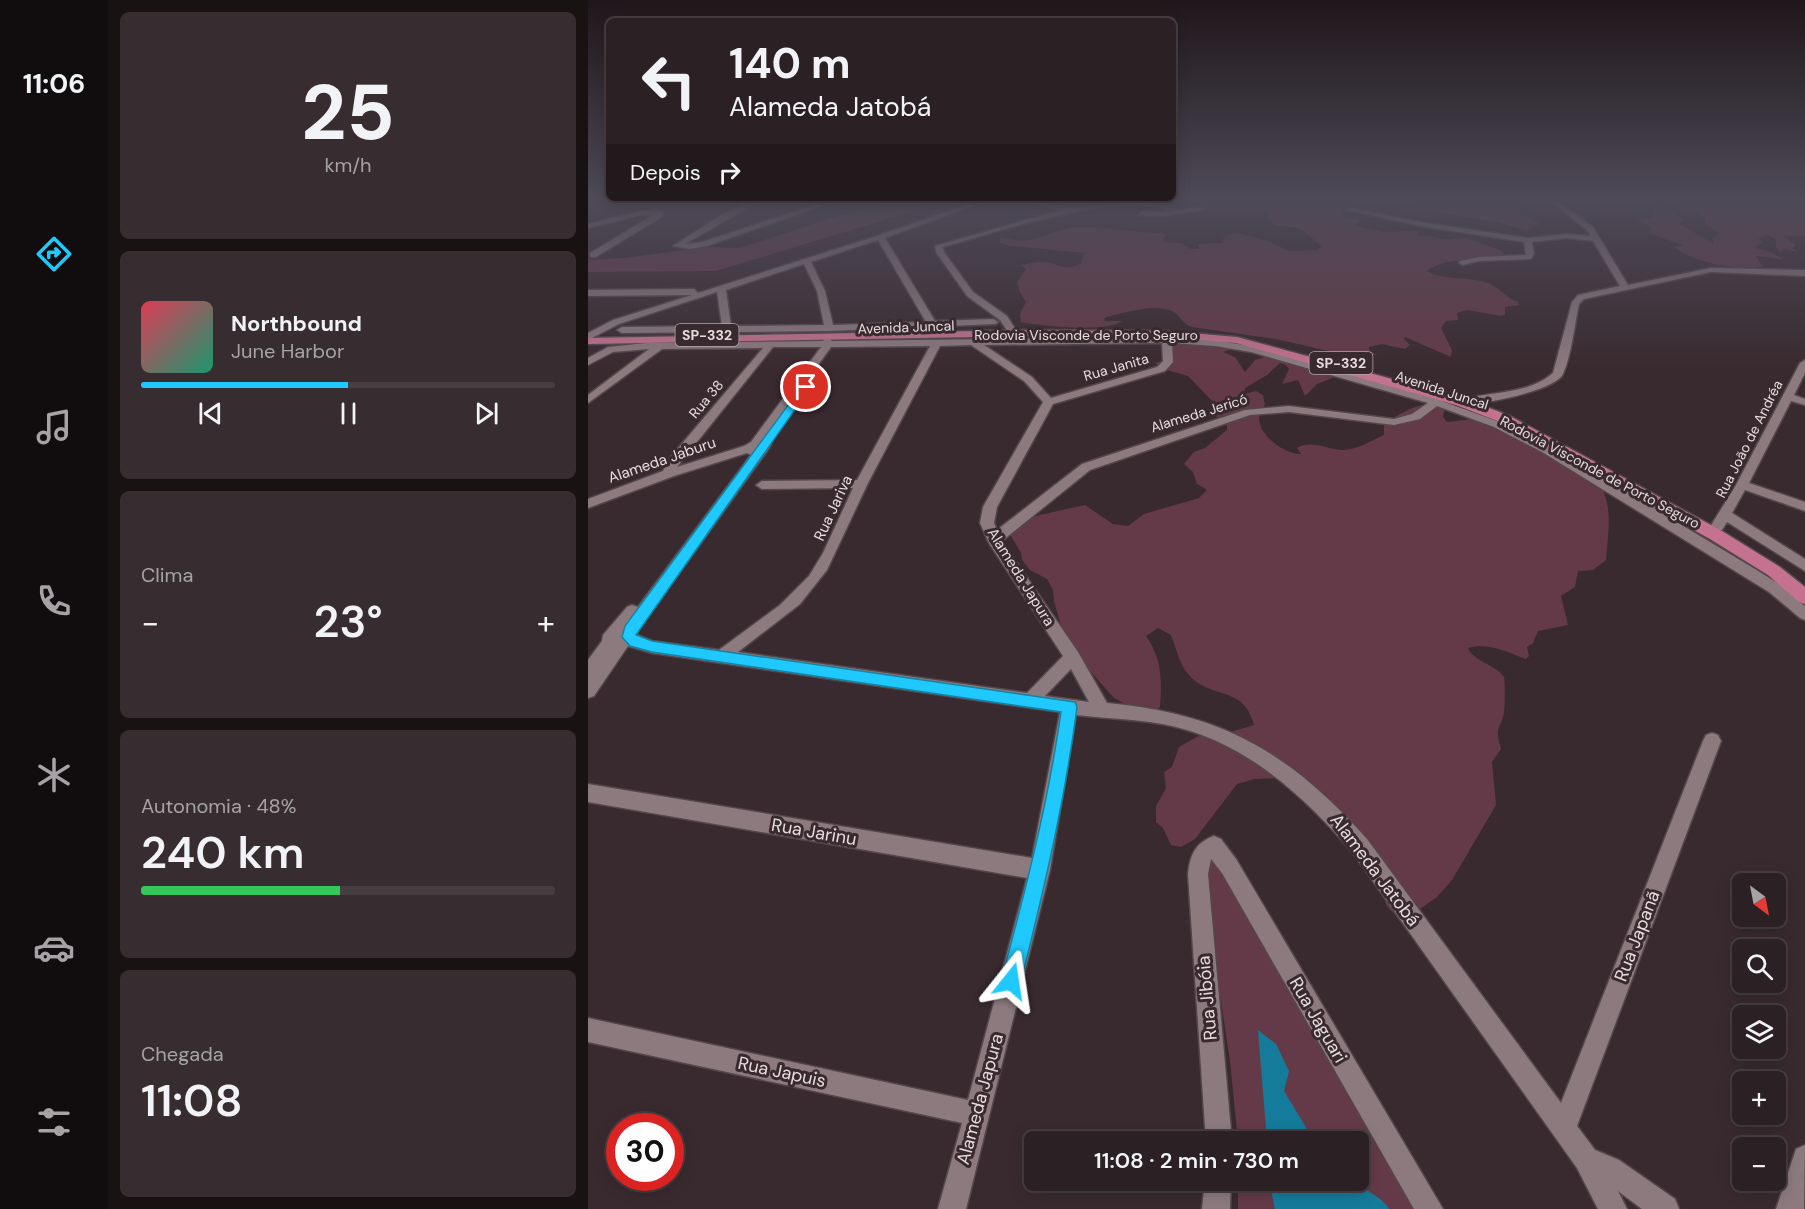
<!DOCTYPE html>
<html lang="pt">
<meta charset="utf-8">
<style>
body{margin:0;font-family:"DM Sans",sans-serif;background:#372d30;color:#f1f3f6;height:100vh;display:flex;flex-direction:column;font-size:22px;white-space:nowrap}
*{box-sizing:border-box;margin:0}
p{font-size:20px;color:#a6a3a6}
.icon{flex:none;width:33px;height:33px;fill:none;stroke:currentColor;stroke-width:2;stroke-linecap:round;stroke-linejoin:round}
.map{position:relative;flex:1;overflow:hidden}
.drawer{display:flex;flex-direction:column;gap:12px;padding:12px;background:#181213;width:480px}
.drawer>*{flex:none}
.guide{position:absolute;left:18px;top:18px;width:570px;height:183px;border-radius:9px;box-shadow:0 3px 15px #0003,0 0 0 2px #473e41;background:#2b2023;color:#f1f3f6;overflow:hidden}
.needle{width:39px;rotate:148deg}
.tools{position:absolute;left:1144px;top:873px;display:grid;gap:12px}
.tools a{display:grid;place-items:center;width:54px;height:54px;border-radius:9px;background:#2b2023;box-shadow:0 3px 15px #0003,0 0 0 2px #473e41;font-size:30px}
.speed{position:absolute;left:18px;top:1113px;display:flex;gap:12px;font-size:30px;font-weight:700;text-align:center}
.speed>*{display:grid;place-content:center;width:78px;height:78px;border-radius:50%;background:#2b2023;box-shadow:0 3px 15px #0003,0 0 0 2px #473e41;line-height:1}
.speed .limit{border:9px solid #d22;background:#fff;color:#111}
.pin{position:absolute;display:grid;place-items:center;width:51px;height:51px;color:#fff;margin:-26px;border:3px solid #fff;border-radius:50%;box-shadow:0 2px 6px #0007}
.me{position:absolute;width:66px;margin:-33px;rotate:15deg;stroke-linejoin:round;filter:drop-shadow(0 0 4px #0008)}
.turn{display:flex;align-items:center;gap:21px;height:126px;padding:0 24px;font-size:27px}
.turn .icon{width:78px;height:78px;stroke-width:2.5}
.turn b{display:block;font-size:42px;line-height:51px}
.then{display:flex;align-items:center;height:57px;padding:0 24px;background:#0003;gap:12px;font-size:22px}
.big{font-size:45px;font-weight:600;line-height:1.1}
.drawer .card{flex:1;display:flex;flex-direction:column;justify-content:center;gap:9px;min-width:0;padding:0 21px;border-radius:9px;background:#372d30}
.drawer .dial{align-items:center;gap:0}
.dial b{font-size:78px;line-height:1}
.song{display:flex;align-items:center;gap:18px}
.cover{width:72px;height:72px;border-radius:9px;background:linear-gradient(135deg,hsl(350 70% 55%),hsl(160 70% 35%))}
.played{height:6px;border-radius:3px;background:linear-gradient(90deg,#1fc9fd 50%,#473e41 50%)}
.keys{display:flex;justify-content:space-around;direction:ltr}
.heat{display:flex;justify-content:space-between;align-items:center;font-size:33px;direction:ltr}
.charge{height:9px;border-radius:4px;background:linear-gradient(90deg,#34c759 48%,#473e41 0)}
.trip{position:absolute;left:436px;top:1131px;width:345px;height:60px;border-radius:9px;background:#2b2023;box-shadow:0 3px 15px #0003,0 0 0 2px #473e41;font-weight:600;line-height:60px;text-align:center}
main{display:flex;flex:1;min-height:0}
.tabs{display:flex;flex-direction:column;width:108px;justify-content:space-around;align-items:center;background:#110d0e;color:#a6a3a6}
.tabs .icon{width:42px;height:42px}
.tabs .on{color:#1fc9fd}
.tabs b{font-size:27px;color:#f1f3f6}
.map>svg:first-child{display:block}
</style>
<main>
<nav class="tabs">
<b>11:06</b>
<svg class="icon on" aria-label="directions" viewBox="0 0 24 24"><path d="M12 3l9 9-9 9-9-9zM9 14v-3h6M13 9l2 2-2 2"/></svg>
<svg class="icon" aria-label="music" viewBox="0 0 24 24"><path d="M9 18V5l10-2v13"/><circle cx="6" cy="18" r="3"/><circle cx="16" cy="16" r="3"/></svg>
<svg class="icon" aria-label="phone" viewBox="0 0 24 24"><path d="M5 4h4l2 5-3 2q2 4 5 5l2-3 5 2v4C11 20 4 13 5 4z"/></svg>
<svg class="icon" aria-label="climate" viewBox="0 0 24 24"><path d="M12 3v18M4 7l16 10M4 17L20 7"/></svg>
<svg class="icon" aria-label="car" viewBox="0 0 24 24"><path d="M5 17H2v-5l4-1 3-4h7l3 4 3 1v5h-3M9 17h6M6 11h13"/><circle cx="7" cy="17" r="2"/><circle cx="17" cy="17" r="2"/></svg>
<svg class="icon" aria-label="filters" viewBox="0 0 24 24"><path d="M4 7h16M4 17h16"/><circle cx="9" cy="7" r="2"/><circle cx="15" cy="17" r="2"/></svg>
</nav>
<section class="drawer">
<div class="card dial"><b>25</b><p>km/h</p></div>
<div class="card">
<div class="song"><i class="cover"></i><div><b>Northbound</b><p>June Harbor</p></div></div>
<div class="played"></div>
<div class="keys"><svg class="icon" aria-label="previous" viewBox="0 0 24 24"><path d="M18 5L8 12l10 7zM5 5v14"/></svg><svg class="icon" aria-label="pause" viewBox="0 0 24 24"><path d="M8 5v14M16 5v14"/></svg><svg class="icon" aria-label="next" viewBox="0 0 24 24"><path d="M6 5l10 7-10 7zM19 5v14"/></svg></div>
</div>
<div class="card"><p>Clima</p>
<div class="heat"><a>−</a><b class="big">23°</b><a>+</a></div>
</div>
<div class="card"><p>Autonomia · 48%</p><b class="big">240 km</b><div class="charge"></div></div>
<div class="card"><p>Chegada</p><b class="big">11:08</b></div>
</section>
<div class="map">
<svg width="1217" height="1209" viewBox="0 0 1217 1209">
<rect width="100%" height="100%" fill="#392a2f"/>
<path fill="#653a48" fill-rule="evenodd" d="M296,201H321L342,206L128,271L0,272V260L35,258L123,247L152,248Z
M612,201H763L756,207L754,217L771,220L768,226L795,232L830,231V235L857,239L878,238L912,250L916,255C892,264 862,254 839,271C858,282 882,275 902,284C912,289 918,298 930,302L931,305L917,307V314L914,316L879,310L869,313L870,320L858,321L853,328L864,350L863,357L817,337L816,339L822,345L817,349L794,344L781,347V350L789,355L745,352L688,339L604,327C594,324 594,317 586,312C570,302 535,313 518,317L516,319L517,321H534C518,333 454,326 433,322L432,314L438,302L432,292L429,282L438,269L433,265C440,264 447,262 454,262C469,262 478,273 493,263L496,253L418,245L411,242L413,237C447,248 457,230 489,227C517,226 545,233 573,233L578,235L575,239L577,242L593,243L603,249H611L610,244L634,243L636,237L646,233L653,234L677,240L701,251L729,250L734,246L711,228L687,225L679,219L683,212L660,208L628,209L612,205L614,202Z
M808,201H923L938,205L931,208L932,214L950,222V225L938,230L909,222L854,213Z
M1046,201H1217V236H1196L1208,245L1204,248L1210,252L1197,249L1192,252L1188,247V240L1180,234L1170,239L1175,242L1169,245L1168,248L1185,253L1194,259L1168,256L1175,267C1146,270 1110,264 1086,247L1095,245L1063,234V227L1049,220L1065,217L1067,210L1061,204ZM1080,205L1106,209L1117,219V225L1131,233L1124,239L1126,244L1091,224L1095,220L1082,211Z
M594,342L648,348L635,352L647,357L657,372L667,360L680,356L747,373V377L729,384L717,396L710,380L694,384L701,369L698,365L692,363L679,375L657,388L656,394L668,391L675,395L677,404C675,408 672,413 671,417C670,435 697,455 713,454L709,448C723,439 740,450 756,450C770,449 783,441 796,435V425C812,412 837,398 857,407L855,417L859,422L884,419L928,434L1010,482C1026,505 1020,533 1018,560L1005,570L990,571L987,587L973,596L980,625L950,631L945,643L939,647L941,656L938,659C919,652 900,642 880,648C886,662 907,664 916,677C917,679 917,709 916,713C915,720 911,725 910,731C909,737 912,744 913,749L904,762L908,805L864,880L849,897L819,918C793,912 796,898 796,876L694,778L666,779L649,784L607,839L593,847L583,845L575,828L568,822V806L578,788L576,772L584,767L591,747L612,735H633L666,725C656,684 623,701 600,674C590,662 589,649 583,635L570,628L558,636C574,659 574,680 572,707L569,710L549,708L535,703L525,697L495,663L482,657L466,601L465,590L459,579L442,570L434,560L433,553L421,532L443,517L497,505L525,524L540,526L556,514L611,498L619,490L609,484L605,472L596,464L606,452L617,448L639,430V423L626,415L631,412L629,406L600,376L575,369L567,363L576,361L580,347Z
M628,854L836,1209H650V1181L771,1180V1142L650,1141L642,1061L613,867Z"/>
<path fill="#157b9b" d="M670,1030L688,1044L701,1071L696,1091L719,1129L738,1136L742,1141H679Z
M681,1181H770C779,1193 794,1197 801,1209H687Z"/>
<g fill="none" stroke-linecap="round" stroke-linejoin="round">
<defs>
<path id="minor" d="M164,201H172L97,244L114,242L239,201H248L119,246L102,249L85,246L135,214Z
M389,201H398L297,238L347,321L405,319L410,322L408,324L241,331L34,333L29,330L34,327L134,326L129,292L31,324L0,340V333L25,320L104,295L0,296V290L106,289L110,293L289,236ZM290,240L338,322L245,325L237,291L223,262ZM216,264L229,291L236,325L143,326L138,290Z
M451,201L480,208L561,201L593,210L614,207L618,209L579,216L551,215L554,211H584C525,191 415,231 355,247L356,252L385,292L419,316L428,330L423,333L420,332L412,320L379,296L348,252L347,246L473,210L449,204Z
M962,201H969L1005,227L1040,285L1123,268L1217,270V276L1123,272L996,299L991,304C987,323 983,357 975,374C967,391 887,407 869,404V400C900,392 940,395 965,373L984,302L990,295L1032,286L1005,241L979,238L944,242L946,254L943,259L891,261L875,265L871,263L872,261L891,257L938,255L936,242L838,227L758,210L762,208L838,223L940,238L979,234L1003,236L999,230Z
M68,210L75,212V216L8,257H2V253L67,214L53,215L0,228V224L53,211Z
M239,337L244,341L579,337L627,340L667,347L851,400L914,423L962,446L1167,569L1191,584L1217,606V620L1212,618L1181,592L954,452L906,427L849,406L832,419L806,425L701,412L662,415L502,470L414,541L490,652L519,703C635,713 703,754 779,839L973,1103L1115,741L1118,735L1124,733L1130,735L1133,741L989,1126L1007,1150L1031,1160L1087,1199L1091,1209H1054L1030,1191L1039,1209H1010L989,1168L765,853C718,798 661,745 588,727C556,719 522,719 488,715L462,870L378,1209H350L374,1123L0,1042V1018L380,1100L439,878L0,802V784L444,858L472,712L64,653L40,646L6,696L0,698V660L14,641L15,635L39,607L44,605L50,607L163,455L159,453L86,476L0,508V499L75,471L81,459L175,348L74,349L0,403V395L61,349L25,352L0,365V358L20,347L58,343L235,341ZM574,343L575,361L569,367L463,398L444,377L396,345ZM584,343L627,346L663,352L840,403L824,414L806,419L701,406L657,410L494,464L409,530L406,523L409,507L465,404L577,371L585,362ZM383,345L436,381L455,402L395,507L392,523L401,543L475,656L439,693L150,652L212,604L239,570L280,483L352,346ZM342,346L269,480L174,481L168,485L174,489L265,488L235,553L221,576L192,605L131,650L64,641L49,635L50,630L179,451L183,445L175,441L243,347ZM185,347H233L163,442L156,446L89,467ZM483,669L501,702L457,696Z
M1217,360V373L1206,395L1217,399V405L1203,401L1161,483L1217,502V511L1157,490L1144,513L1217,559V571L1139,522L1134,530H1124L1122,527L1148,485L1212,363Z
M626,836L633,839L648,859L855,1209H826L634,873L623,859L620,874L644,1142H618L600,874C602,855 607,843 626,836Z
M1217,1145L1216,1209H1188L1208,1149Z
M617,1180H643L642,1209H614Z"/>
<path id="major" d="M437,330L579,331L649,337L878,399L922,416L1134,531L1192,567L1217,587V604L1211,602L1180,575L1122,539L912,422L868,405L648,343L579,337L437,336L0,344V338Z"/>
</defs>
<use href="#minor" stroke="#53474b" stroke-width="3"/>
<use href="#major" stroke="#53474b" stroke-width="3"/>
<use href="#minor" fill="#8c7a7f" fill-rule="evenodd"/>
<use href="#major" fill="#c4728f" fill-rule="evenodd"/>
</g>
<linearGradient id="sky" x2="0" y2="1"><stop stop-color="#1f171a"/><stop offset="0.54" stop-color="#4e4a58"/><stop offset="1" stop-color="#4e4a58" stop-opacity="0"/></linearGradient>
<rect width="1217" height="370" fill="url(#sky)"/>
<path fill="#1fc9fd" stroke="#1483a4" stroke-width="1.5" d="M215,385L223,387L48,635L64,641L487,702L489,707C477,800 456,890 433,981L430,988L423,991L416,988L413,981C437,892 460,804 473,712L64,652L42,646L34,637L37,626Z"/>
<g text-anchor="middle" stroke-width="6" stroke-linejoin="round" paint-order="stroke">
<g font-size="14" fill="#e6dcde" stroke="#392a2f">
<text transform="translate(318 327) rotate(-2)" y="5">Avenida Juncal</text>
<text x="498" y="340">Rodovia Visconde de Porto Seguro</text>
<text transform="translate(528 367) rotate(-16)" y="5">Rua Janita</text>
<text transform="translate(854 390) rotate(18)" y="5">Avenida Juncal</text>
<text transform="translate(118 399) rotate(-50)" y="5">Rua 38</text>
<text transform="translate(611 413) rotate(-17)" y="5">Alameda Jericó</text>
<text transform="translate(1161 439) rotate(-63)" y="5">Rua João de Andréa</text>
<text transform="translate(1012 472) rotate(28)" y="5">Rodovia Visconde de Porto Seguro</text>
</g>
<g fill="#392a2f" stroke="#b2a7aa" stroke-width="1.5">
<rect x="87.5" y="324" width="63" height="22" rx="4.5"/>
<rect x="721.5" y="352" width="63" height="22" rx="4.5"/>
</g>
<g font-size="14" font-weight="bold" fill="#e6dcde">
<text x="119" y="340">SP-332</text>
<text x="753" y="368">SP-332</text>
</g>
<g font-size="15" fill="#e6dcde" stroke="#392a2f">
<text transform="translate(74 460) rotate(-19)" y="5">Alameda Jaburu</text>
<text transform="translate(245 508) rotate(-65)" y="5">Rua Jariva</text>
<text transform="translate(433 577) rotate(58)" y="5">Alameda Japura</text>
</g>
<g font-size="18" fill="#e6dcde" stroke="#392a2f">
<text transform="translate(226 832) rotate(10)" y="6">Rua Jarinu</text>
<text transform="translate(787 870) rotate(53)" y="6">Alameda Jatobá</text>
<text transform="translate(1049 936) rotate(-69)" y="6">Rua Japanã</text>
<text transform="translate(619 998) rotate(-95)" y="6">Rua Jibóia</text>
<text transform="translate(730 1020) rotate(60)" y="6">Rua Jaguari</text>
<text transform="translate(194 1072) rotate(12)" y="6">Rua Japuis</text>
<text transform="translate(392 1099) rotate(-75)" y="6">Alameda Japura</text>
</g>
</g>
</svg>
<div class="tools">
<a><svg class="needle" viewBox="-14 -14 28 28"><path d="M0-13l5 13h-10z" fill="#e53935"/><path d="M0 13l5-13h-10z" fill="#a6a3a6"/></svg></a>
<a><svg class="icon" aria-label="search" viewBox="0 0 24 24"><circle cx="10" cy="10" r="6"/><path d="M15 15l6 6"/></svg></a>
<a><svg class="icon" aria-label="layers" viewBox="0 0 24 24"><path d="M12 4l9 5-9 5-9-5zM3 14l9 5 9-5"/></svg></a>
<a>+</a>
<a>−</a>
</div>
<div class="speed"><div class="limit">30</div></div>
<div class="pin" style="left:218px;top:387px;background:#d93025"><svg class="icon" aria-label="arrive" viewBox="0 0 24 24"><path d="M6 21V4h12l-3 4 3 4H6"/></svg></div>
<svg class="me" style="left:423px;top:981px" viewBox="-20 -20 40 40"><path d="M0-17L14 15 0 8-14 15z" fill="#1fc9fd" stroke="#fff" stroke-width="4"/></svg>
<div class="trip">11:08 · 2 min · 730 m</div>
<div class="guide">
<div class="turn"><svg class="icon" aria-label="left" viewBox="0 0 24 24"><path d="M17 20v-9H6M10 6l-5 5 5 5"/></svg><div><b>140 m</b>Alameda Jatobá</div></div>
<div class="then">Depois<svg class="icon" aria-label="right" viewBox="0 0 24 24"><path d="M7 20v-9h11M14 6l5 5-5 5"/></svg></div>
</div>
</div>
</main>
